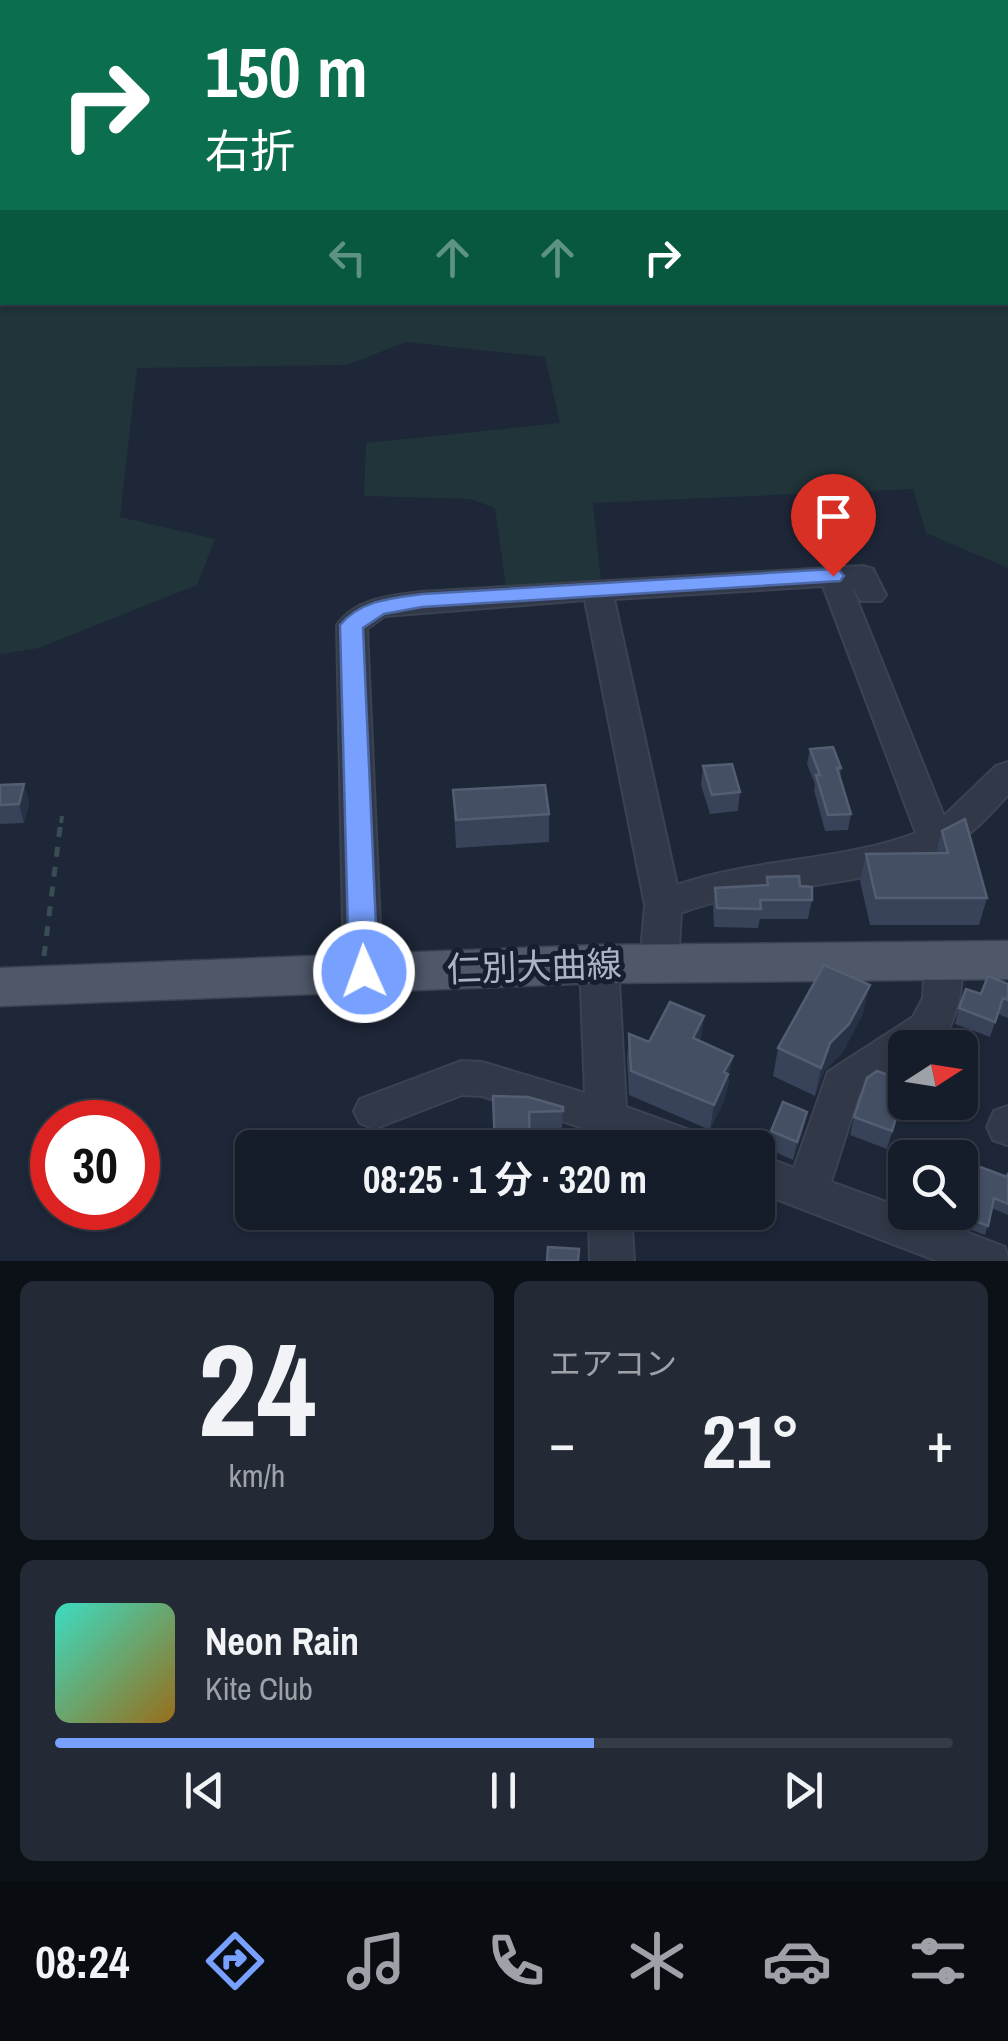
<!DOCTYPE html>
<html lang="ja">
<meta charset="utf-8">
<style>
body{margin:0;font-family:"Archivo Narrow","Noto Sans JP",sans-serif;background:#232a36;color:#f1f3f6;height:100vh;display:flex;flex-direction:column;font-size:38px;white-space:nowrap}
*{box-sizing:border-box;margin:0}
p{font-size:32px;color:#9ea2a8}
.icon{flex:none;width:55px;height:55px;fill:none;stroke:currentColor;stroke-width:2;stroke-linecap:round;stroke-linejoin:round}
.map{position:relative;height:1261px;overflow:hidden}
.sheet{display:flex;flex-direction:column;gap:20px;padding:20px;background:#0c1017;flex:1}
.sheet>*{flex:none}
.hud{position:absolute;left:0px;top:0px;width:1010px;height:305px;box-shadow:0 2px 8px #0004,0 0 0 2px #353b47;background:#0b6e4f;color:#fff;overflow:hidden}
.needle{width:65px;rotate:78deg}
.tools{position:absolute;left:888px;top:1030px;display:grid;gap:20px}
.tools a{display:grid;place-items:center;width:90px;height:90px;border-radius:15px;background:#161d2a;box-shadow:0 2px 8px #0004,0 0 0 2px #353b47;font-size:50px}
.speed{position:absolute;left:30px;top:1100px;display:flex;gap:20px;font-size:50px;font-weight:700;text-align:center}
.speed>*{display:grid;place-content:center;width:130px;height:130px;border-radius:50%;background:#161d2a;box-shadow:0 2px 8px #0004,0 0 0 2px #353b47;line-height:1}
.speed .limit{border:15px solid #d22;background:#fff;color:#111}
.pin{position:absolute;display:grid;place-items:center;width:85px;height:85px;color:#fff;margin:-102px -42px;border-radius:50% 50% 50% 0;rotate:-45deg;box-shadow:0 0 10px #0007}
.pin .icon{rotate:45deg}
.me{position:absolute;width:110px;margin:-55px;rotate:358deg;stroke-linejoin:round;filter:drop-shadow(0 0 8px #0008)}
.turn{display:flex;align-items:center;gap:35px;height:210px;padding:0 40px;font-size:45px}
.turn .icon{width:130px;height:130px;stroke-width:2.5}
.turn b{display:block;font-size:70px;line-height:85px}
.lanes{display:flex;align-items:center;height:95px;padding:0 40px;background:#0003;justify-content:center;gap:50px;direction:ltr}
.lanes .off{opacity:.35}
.big{font-size:75px;font-weight:700;line-height:1.1}
.sheet .tile{flex:1;display:flex;flex-direction:column;justify-content:center;gap:15px;min-width:0;padding:0 35px;border-radius:15px;background:#232a36}
.sheet .dial{align-items:center;gap:0}
.dial b{font-size:130px;line-height:1}
.song{display:flex;align-items:center;gap:30px}
.cover{width:120px;height:120px;border-radius:15px;background:linear-gradient(135deg,hsl(170 70% 55%),hsl(40 70% 35%))}
.played{height:10px;border-radius:5px;background:linear-gradient(90deg,#77a0ff 60%,#353b47 60%)}
.keys{display:flex;justify-content:space-around;direction:ltr}
.heat{display:flex;justify-content:space-between;align-items:center;font-size:55px;direction:ltr}
.sheet .tiles{flex:1;display:grid;gap:20px;grid-template-columns:1fr 1fr}
.tile:last-child{grid-column:span 2}
.trip{position:absolute;left:235px;top:1130px;width:540px;height:100px;border-radius:15px;background:#161d2a;box-shadow:0 2px 8px #0004,0 0 0 2px #353b47;font-weight:700;line-height:100px;text-align:center}
.tabs{display:flex;height:160px;justify-content:space-around;align-items:center;background:#090c11;color:#9ea2a8}
.tabs .icon{width:70px;height:70px}
.tabs .current{color:#77a0ff}
.tabs b{font-size:45px;color:#f1f3f6}
.map>svg:first-child{display:block}
</style>
<div class="map">
<svg width="1008" height="1261" viewBox="0 0 1008 1261">
<rect width="100%" height="100%" fill="#1e2738"/>
<path fill="#203439" d="M299,0H985V2H178Z
M0,20L2,302H1008V181V568L926,533L913,489L593,503L601,582L506,586L495,508L470,499L364,496L366,443L560,423L545,357L406,342L347,365L137,368L120,517L215,539L197,585L39,648L0,654Z"/>
<g fill="none" stroke-linecap="round" stroke-linejoin="round">
<defs>
<path id="minor" d="M863,566L873,569L886,595L881,601H861L851,585L944,816L996,766L1008,762V795C992,812 977,830 957,842C876,894 768,879 681,913L678,964L672,975L659,979L646,975L640,964L645,905L585,600L385,616L367,629L382,972L376,983L363,987L350,983L344,972L337,625C356,598 391,596 421,592ZM823,586L916,833C839,862 754,858 677,885L614,599Z
M944,946L957,951C969,973 957,1037 930,1047C923,1049 912,1048 905,1048V1063L859,1094L831,1182L905,1209V1212H915L1005,1247L1008,1261H937L758,1192V1154L794,1168L828,1072L913,1017L923,998L925,961L931,951Z
M599,949L612,953L618,964L626,1107L703,1135L708,1148H639L628,1144L629,1148H587V1129L482,1096L462,1095L374,1129L360,1123L354,1111L360,1099L461,1061L482,1062L585,1093L580,964L586,953Z
M1008,1106V1144L1007,1145L993,1140L987,1127L994,1111Z
M589,1212H631L634,1261H590Z"/>
<path id="major" d="M1008,941V979L599,983L0,1006V968L599,945Z"/>
</defs>
<use href="#minor" stroke="#3b4252" stroke-width="4"/>
<use href="#major" stroke="#3b4252" stroke-width="3"/>
<path stroke="#384e52" stroke-width="4" stroke-dasharray="8 8" stroke-linecap="butt" d="M61,823L62,816"/>
<path stroke="#384e52" stroke-width="5" stroke-dasharray="10 10" stroke-linecap="butt" d="M44,956L61,820"/>
<use href="#minor" fill="#313949" fill-rule="evenodd"/>
<use href="#major" fill="#4f5869" fill-rule="evenodd"/>
</g>
<path fill="#384258" d="M810,749L841,768L840,777L851,814L848,830L825,831L814,790L815,784L807,764Z
M703,766L740,792L738,811L710,814L701,785Z
M24,784L29,803L24,823L0,824V785Z
M453,790L549,814V842L456,848Z
M942,831L987,898L979,925H870L860,881L866,854L936,853Z
M767,877L800,886L812,900L808,919H760L758,928L714,927L713,907L715,888L766,885Z
M1008,984V1018L998,1014L990,1037L955,1024L959,1008L981,994Z
M863,1013L843,1052L824,1071L815,1096L773,1076L778,1048Z
M704,1016L700,1042L729,1080L725,1098L710,1130L629,1095L627,1058L629,1034L649,1042Z
M905,1090L887,1149L850,1135L854,1117Z
M528,1097L563,1107L562,1129L530,1130Z
M771,1131H803L793,1160L768,1149Z
M960,1173L1006,1177L1008,1173V1215L992,1208L985,1235L964,1227L971,1199L960,1195Z"/>
<path fill="#283246" d="M24,784L29,803L24,823L19,804Z
M870,985L863,1013L843,1052L824,1071L815,1096L821,1068L830,1043Z
M704,1016L701,1040L690,1063L693,1038Z
M733,1056L725,1098L710,1130L714,1105L724,1072Z
M807,1112L803,1131L793,1160L797,1142Z"/>
<path fill="#444f64" stroke="#545e73" stroke-width="2.5" d="M833,747L841,768H837L851,814L828,815L816,775H820L810,749Z
M732,764L740,792L712,795L703,766Z
M24,784L19,804L0,805V785Z
M545,785L549,814L456,820L453,790Z
M965,819L987,898H876L866,854L948,853L942,831Z
M799,876L800,886L812,887V900H760L761,909L717,908L715,888L768,885L767,877Z
M824,965L870,985L849,1024L830,1043L821,1068L778,1048Z
M988,976L1008,984V1000L1003,998L995,1022L959,1008L966,989L981,994Z
M670,1002L704,1016L693,1038L733,1056L724,1072L728,1074L714,1105L631,1071L629,1034L649,1042Z
M877,1071L905,1081V1088L892,1131L854,1117L867,1078Z
M493,1096L528,1097L563,1107V1111L529,1112L530,1148H495Z
M783,1102L807,1112L797,1142L771,1131Z
M355,1139L354,1142H397V1148H327L328,1140Z
M964,1161L1007,1177L1008,1173V1204L994,1198L988,1226L968,1218L974,1190L960,1184V1174Z
M548,1247L579,1249L578,1261H547Z"/>
<path fill="#77a0ff" stroke="#4d68a6" stroke-width="2.5" d="M833,569L840,571L844,576L840,581L422,607L384,614L363,628L378,972L374,980L364,983L353,980L349,972L340,625C361,600 392,598 422,594Z"/>
<g text-anchor="middle" stroke-width="10" stroke-linejoin="round" paint-order="stroke">
<g font-size="35" fill="#abb3c6" stroke="#171e2d">
<text transform="translate(534 967) rotate(-2)" y="12">仁別大曲線</text>
</g>
</g>
</svg>
<div class="tools">
<a><svg class="needle" viewBox="-14 -14 28 28"><path d="M0-13l5 13h-10z" fill="#e53935"/><path d="M0 13l5-13h-10z" fill="#9ea2a8"/></svg></a>
<a><svg class="icon" aria-label="search" viewBox="0 0 24 24"><circle cx="10" cy="10" r="6"/><path d="M15 15l6 6"/></svg></a>
</div>
<div class="speed"><div class="limit">30</div></div>
<div class="pin" style="left:833px;top:576px;background:#d93025"><svg class="icon" aria-label="arrive" viewBox="0 0 24 24"><path d="M6 21V4h12l-3 4 3 4H6"/></svg></div>
<svg class="me" style="left:364px;top:972px" viewBox="-20 -20 40 40"><circle r="17" fill="#77a0ff" stroke="#fff" stroke-width="3"/><path d="M0-11L8 9 0 5-8 9z" fill="#fff"/></svg>
<div class="trip">08:25 · 1 分 · 320 m</div>
<div class="hud">
<div class="turn"><svg class="icon" aria-label="right" viewBox="0 0 24 24"><path d="M7 20v-9h11M14 6l5 5-5 5"/></svg><div><b>150 m</b>右折</div></div>
<div class="lanes"><svg class="icon off" aria-label="left" viewBox="0 0 24 24"><path d="M17 20v-9H6M10 6l-5 5 5 5"/></svg><svg class="icon off" aria-label="ahead" viewBox="0 0 24 24"><path d="M12 20V5M6 11l6-6 6 6"/></svg><svg class="icon off" aria-label="ahead" viewBox="0 0 24 24"><path d="M12 20V5M6 11l6-6 6 6"/></svg><svg class="icon" aria-label="right" viewBox="0 0 24 24"><path d="M7 20v-9h11M14 6l5 5-5 5"/></svg></div>
</div>
</div>
<section class="sheet">
<div class="tiles">
<div class="tile dial"><b>24</b><p>km/h</p></div>
<div class="tile"><p>エアコン</p>
<div class="heat"><a>−</a><b class="big">21°</b><a>+</a></div>
</div>
<div class="tile">
<div class="song"><i class="cover"></i><div><b>Neon Rain</b><p>Kite Club</p></div></div>
<div class="played"></div>
<div class="keys"><svg class="icon" aria-label="previous" viewBox="0 0 24 24"><path d="M18 5L8 12l10 7zM5 5v14"/></svg><svg class="icon" aria-label="pause" viewBox="0 0 24 24"><path d="M8 5v14M16 5v14"/></svg><svg class="icon" aria-label="next" viewBox="0 0 24 24"><path d="M6 5l10 7-10 7zM19 5v14"/></svg></div>
</div>
</div>
</section>
<nav class="tabs">
<b>08:24</b>
<svg class="icon current" aria-label="directions" viewBox="0 0 24 24"><path d="M12 3l9 9-9 9-9-9zM9 14v-3h6M13 9l2 2-2 2"/></svg>
<svg class="icon" aria-label="music" viewBox="0 0 24 24"><path d="M9 18V5l10-2v13"/><circle cx="6" cy="18" r="3"/><circle cx="16" cy="16" r="3"/></svg>
<svg class="icon" aria-label="phone" viewBox="0 0 24 24"><path d="M5 4h4l2 5-3 2q2 4 5 5l2-3 5 2v4C11 20 4 13 5 4z"/></svg>
<svg class="icon" aria-label="climate" viewBox="0 0 24 24"><path d="M12 3v18M4 7l16 10M4 17L20 7"/></svg>
<svg class="icon" aria-label="car" viewBox="0 0 24 24"><path d="M5 17H2v-5l4-1 3-4h7l3 4 3 1v5h-3M9 17h6M6 11h13"/><circle cx="7" cy="17" r="2"/><circle cx="17" cy="17" r="2"/></svg>
<svg class="icon" aria-label="filters" viewBox="0 0 24 24"><path d="M4 7h16M4 17h16"/><circle cx="9" cy="7" r="2"/><circle cx="15" cy="17" r="2"/></svg>
</nav>
